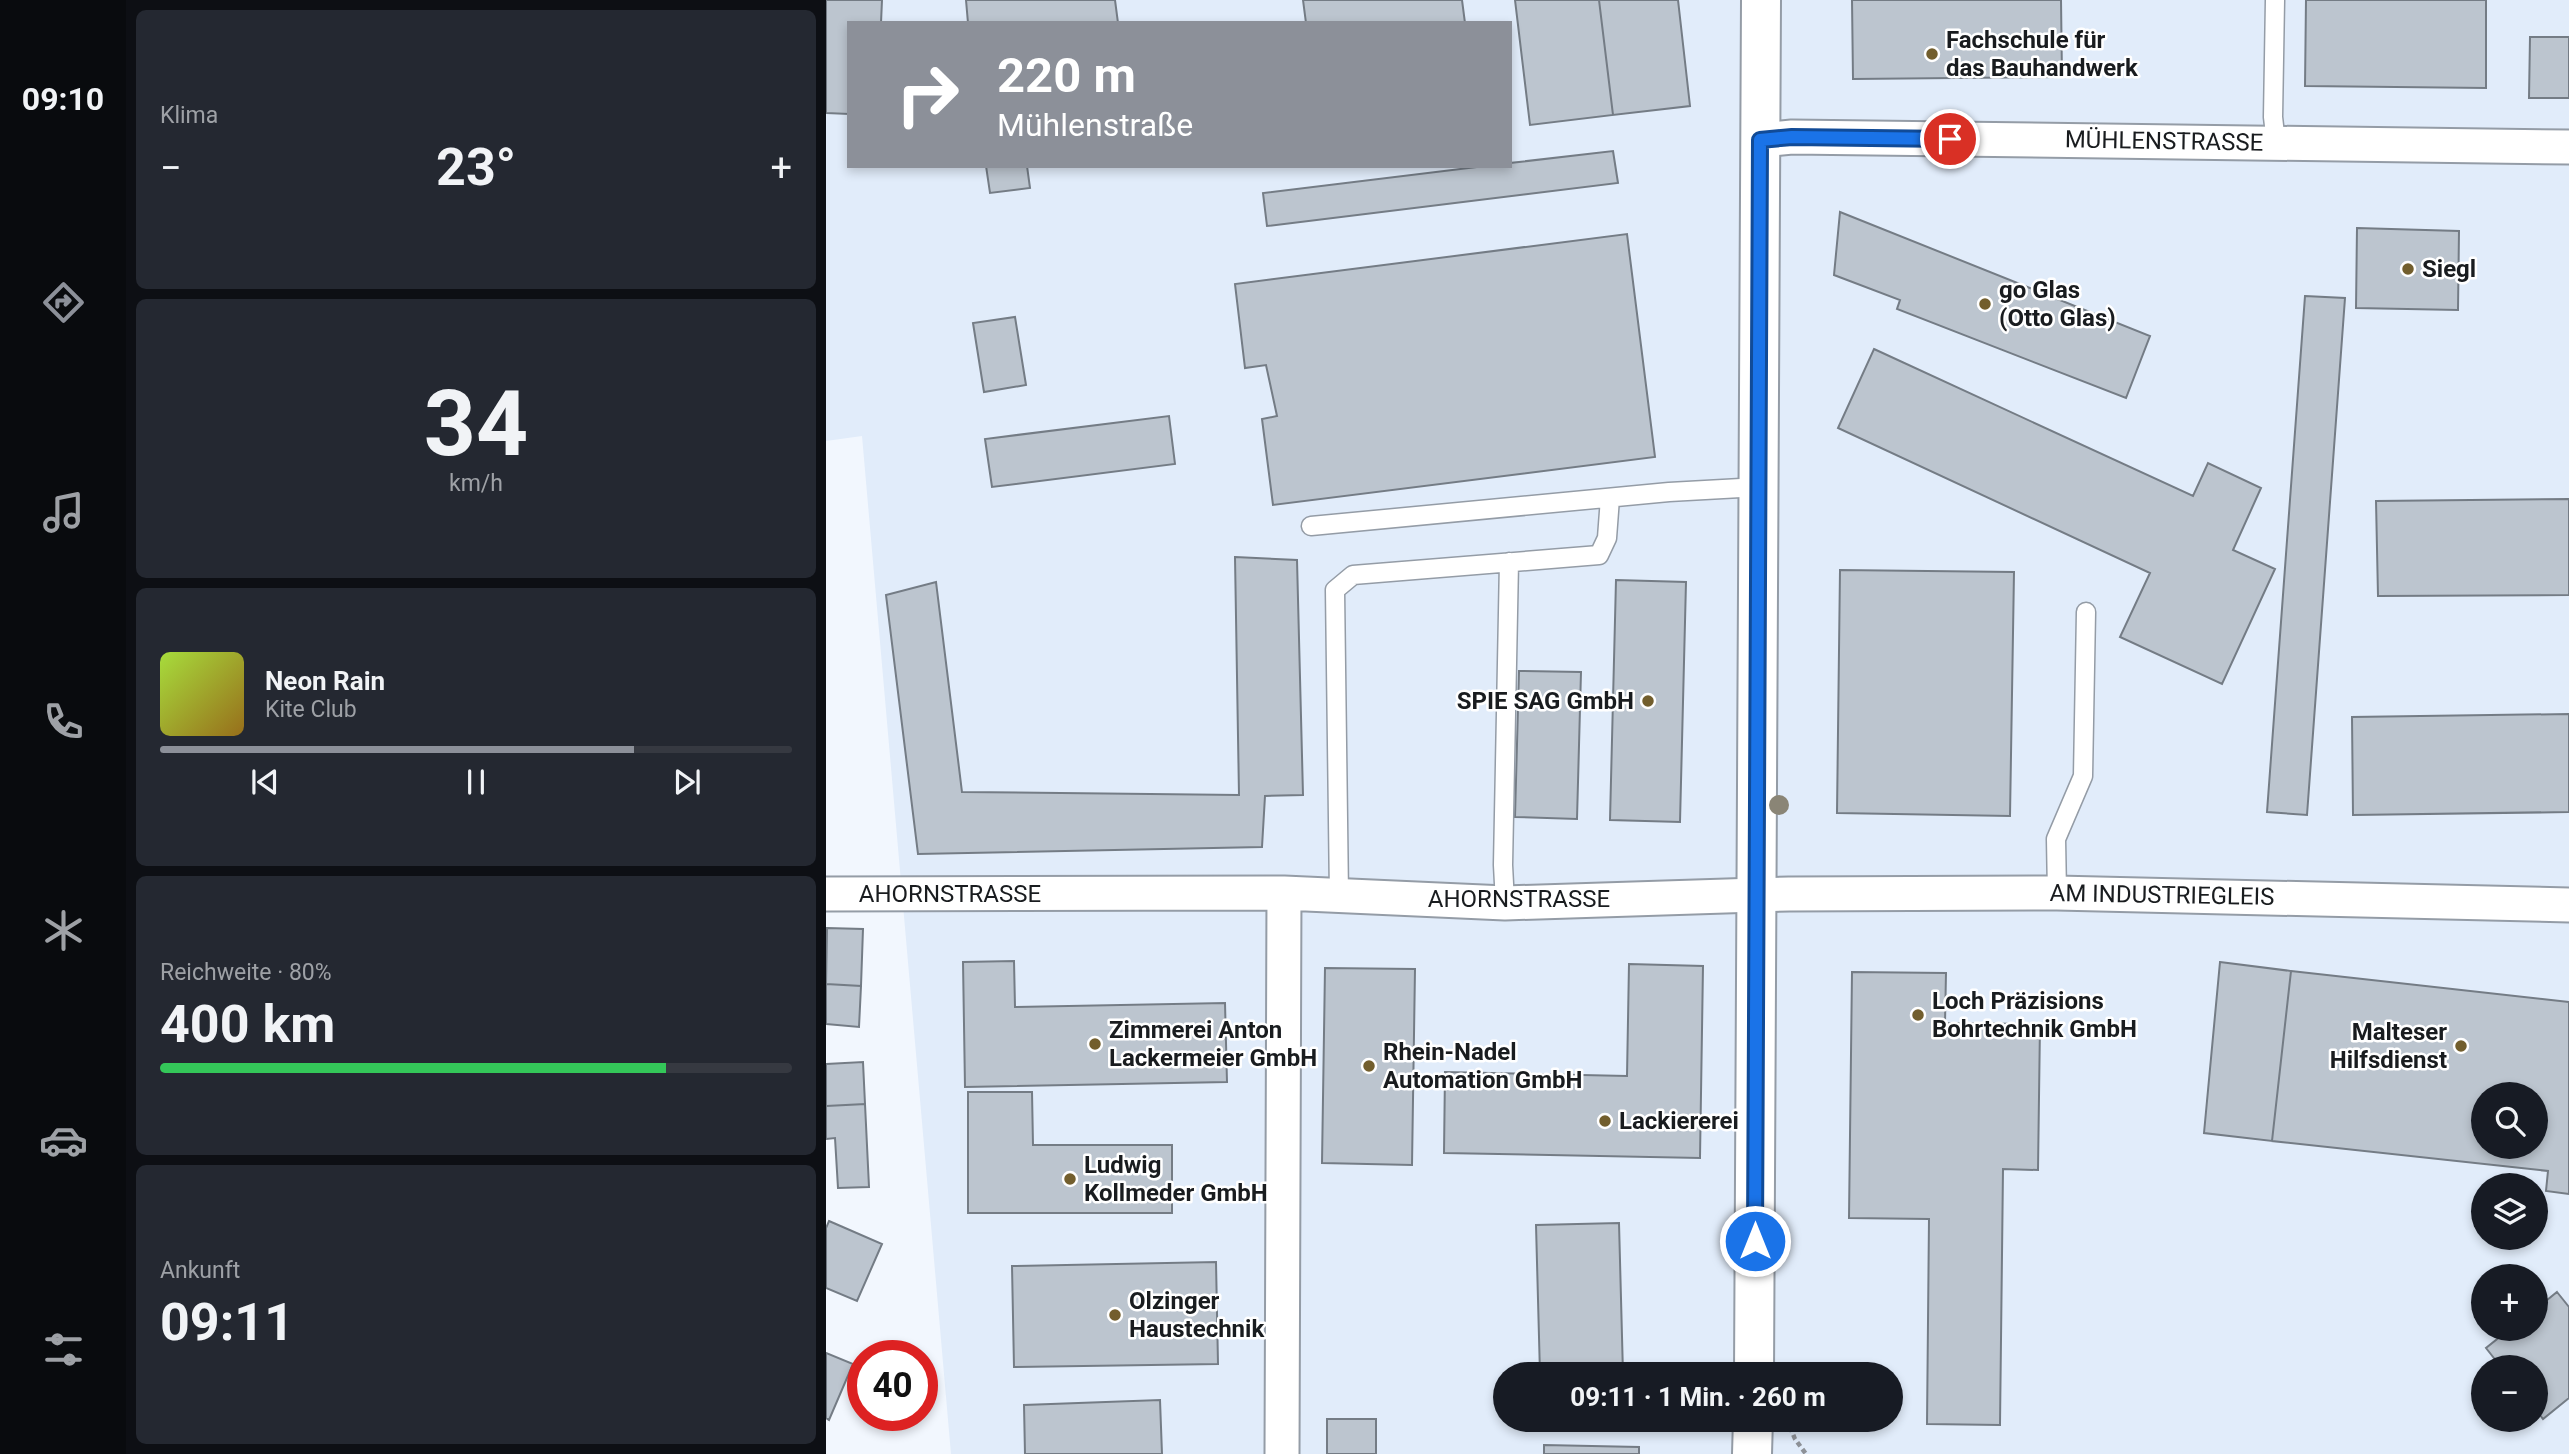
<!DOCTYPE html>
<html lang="de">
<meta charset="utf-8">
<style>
body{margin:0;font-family:Roboto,sans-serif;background:#242831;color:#f1f3f6;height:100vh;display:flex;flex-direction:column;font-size:26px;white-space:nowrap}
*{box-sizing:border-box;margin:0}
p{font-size:23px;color:#9ea1a6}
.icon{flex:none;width:38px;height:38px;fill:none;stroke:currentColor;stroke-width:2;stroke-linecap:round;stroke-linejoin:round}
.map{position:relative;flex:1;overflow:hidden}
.drawer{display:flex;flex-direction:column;gap:10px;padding:10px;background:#0d0f14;width:700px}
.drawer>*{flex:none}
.hud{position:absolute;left:21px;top:21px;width:665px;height:147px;border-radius:0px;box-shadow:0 4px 10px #0003;background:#8c9099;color:#fff;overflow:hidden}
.tools{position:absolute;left:1645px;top:1082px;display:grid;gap:14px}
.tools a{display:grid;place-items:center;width:77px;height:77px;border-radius:50%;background:#171b24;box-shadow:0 4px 10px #0003;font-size:35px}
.speed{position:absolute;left:21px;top:1340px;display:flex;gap:14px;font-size:35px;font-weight:700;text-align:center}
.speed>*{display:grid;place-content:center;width:91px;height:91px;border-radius:50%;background:#171b24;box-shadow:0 4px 10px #0003;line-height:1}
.speed .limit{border:10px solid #d22;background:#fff;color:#111}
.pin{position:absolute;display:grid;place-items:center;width:60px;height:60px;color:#fff;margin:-30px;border:4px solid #fff;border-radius:50%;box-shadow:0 2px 7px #0007}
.me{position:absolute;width:77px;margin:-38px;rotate:0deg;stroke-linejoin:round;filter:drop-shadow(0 0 5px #0008)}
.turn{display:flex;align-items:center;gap:24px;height:147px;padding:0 35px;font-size:32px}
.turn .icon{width:91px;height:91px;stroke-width:2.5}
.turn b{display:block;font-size:49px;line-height:60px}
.big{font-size:52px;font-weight:700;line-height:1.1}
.drawer .card{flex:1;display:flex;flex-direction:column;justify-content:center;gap:10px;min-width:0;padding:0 24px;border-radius:10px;background:#242831}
.drawer .dial{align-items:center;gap:0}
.dial b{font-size:91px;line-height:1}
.song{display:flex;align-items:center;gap:21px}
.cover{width:84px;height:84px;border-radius:10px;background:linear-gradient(135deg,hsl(80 70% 55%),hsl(40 70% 35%))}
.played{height:7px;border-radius:4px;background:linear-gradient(90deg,#8c9099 75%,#363941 75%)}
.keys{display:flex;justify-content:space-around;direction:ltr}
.heat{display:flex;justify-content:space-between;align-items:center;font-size:38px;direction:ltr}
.charge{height:10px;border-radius:5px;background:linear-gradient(90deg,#34c759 80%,#363941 0)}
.trip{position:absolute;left:667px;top:1362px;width:410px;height:70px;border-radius:35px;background:#171b24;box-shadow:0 4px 10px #0003;font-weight:700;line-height:70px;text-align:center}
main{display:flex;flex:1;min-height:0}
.menu{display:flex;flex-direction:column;width:126px;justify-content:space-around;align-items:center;background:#090b0e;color:#9ea1a6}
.menu .icon{width:49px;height:49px}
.menu .on{color:#8c9099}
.menu b{font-size:32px;color:#f1f3f6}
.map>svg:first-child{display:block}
</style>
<main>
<nav class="menu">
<b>09:10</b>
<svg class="icon on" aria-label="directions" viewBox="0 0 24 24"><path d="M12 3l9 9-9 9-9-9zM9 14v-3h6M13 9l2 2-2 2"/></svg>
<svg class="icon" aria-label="music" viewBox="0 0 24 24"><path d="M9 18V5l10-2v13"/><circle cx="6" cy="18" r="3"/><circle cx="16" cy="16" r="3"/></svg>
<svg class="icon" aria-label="phone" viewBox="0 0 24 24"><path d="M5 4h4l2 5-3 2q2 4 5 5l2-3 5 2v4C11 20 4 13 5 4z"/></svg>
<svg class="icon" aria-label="climate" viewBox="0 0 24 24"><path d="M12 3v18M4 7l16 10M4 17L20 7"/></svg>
<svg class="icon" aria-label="car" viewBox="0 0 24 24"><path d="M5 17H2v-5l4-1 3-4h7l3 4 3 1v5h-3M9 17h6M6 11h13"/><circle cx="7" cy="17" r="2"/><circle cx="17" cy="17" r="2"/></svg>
<svg class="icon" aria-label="filters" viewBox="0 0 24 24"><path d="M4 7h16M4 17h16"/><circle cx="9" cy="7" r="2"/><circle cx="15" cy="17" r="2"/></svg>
</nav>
<section class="drawer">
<div class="card"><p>Klima</p>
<div class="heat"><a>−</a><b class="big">23°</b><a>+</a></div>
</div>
<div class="card dial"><b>34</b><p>km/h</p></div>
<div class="card">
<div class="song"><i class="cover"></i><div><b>Neon Rain</b><p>Kite Club</p></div></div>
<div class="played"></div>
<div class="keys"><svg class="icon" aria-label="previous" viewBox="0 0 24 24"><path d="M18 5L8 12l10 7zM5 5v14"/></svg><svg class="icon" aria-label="pause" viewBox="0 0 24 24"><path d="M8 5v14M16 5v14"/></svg><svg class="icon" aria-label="next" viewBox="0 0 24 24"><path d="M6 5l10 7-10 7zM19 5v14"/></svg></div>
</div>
<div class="card"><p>Reichweite · 80%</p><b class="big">400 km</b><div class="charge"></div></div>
<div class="card"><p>Ankunft</p><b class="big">09:11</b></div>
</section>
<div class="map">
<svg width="1743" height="1454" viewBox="0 0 1743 1454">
<rect width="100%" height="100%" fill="#f2f7fe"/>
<path fill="#e1ecfa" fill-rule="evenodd" d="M0,0H1743V1454H125L36,436L0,441ZM23,23H684V166H23ZM1657,1094H1710V1146H1657ZM1657,1185H1710V1237H1657ZM1657,1276H1710V1328H1657ZM1657,1367H1710V1419H1657ZM679,1374H1064V1419H679Z"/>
<path fill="#bcc5cf" stroke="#747c85" stroke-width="2" fill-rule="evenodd" d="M0,0H56L55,23H23V114L0,113Z
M140,0H289L292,23H142Z
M477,0H636L639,23H480Z
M689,0H773L787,115L704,125Z
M773,0H852L864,106L787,115Z
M1026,0H1235L1236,77L1027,79Z
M1480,0H1660V88L1479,86Z
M1704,37H1743V98H1703Z
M787,151L792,183L441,226L437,193L659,166H684V163Z
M160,166H201L204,188L164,193Z
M1014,212L1324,336L1300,398L1071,309L1074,300L1008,275Z
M1531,228L1633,231L1632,310L1530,308Z
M801,234L829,457L447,505L436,419L451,416L440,365L419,368L409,284Z
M1479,296L1519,298L1481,815L1441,812Z
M189,317L200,385L158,392L147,323Z
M1048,349L1367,496L1382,463L1435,488L1407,550L1449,569L1396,684L1294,637L1324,573L1012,428Z
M343,416L349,464L166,487L159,439Z
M1743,499V595L1552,596L1550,501Z
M409,557L471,560L477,795L439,796L436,847L92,854L60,595L110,582L136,792L413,795Z
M1014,570L1188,572L1184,816L1011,813Z
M790,580L860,582L854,822L784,820Z
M693,671L755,672L751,819L689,817Z
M1743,714V812L1527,815L1526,717Z
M1,928L37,929L35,986L0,984Z
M188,961L189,1007L399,1003L401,1082L139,1087L137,962Z
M1394,962L1465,971L1446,1141L1378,1133Z
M803,964L877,966L874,1158L618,1153L619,1072L801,1076Z
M499,968L589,969L586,1165L496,1163Z
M1465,971L1743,1002V1194L1720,1191L1722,1171L1446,1141ZM1657,1094H1710V1146H1657Z
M1026,972L1120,973L1119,1023L1214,1024L1212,1170L1177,1169L1174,1425L1101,1424L1103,1219L1023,1218Z
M0,984L35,986L33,1027L0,1024Z
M37,1062L39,1104L0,1106V1064Z
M142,1092H206L207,1145H346V1213H142Z
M39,1104L43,1187L12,1188L9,1138L0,1139V1106Z
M3,1221L56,1244L31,1301L0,1288V1228Z
M793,1223L797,1374H714L710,1225Z
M390,1262L392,1364L188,1367L186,1266Z
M1731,1292L1743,1307V1398L1717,1419L1710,1410V1367H1675L1660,1348L1685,1328H1710V1309Z
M0,1353L27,1364L3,1420L0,1418Z
M334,1400L336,1454H199L198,1405Z
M501,1419H550V1454H501Z
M718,1445L813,1447V1454H718Z"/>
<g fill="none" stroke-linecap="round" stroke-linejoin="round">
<defs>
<path id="lane" d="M1449,0L1447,117L1450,143
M485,526L843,492L933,487
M1231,893L1230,839L1257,776L1260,612
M513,896L509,590L527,575L773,555L781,538L784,498
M679,903L677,865L683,562"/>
<path id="street" d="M934,140L966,137L1743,147
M0,894L458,893L679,903L963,894L1231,893L1743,905
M456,1454L458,893"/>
<path id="secondary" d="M928,1374L935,0
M926,1454L927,1419"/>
</defs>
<use href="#lane" stroke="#949ca6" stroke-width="21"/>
<use href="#street" stroke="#949ca6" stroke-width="37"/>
<use href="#secondary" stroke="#949ca6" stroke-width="42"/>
<path stroke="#8e9298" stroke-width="4.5" stroke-dasharray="5 3.5" stroke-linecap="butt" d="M964,1427L969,1439L980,1454"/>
<use href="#lane" stroke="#fff" stroke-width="18"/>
<use href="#street" stroke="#fff" stroke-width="33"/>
<use href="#secondary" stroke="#fff" stroke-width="38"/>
</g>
<circle fill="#8a8576" cx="953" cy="805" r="10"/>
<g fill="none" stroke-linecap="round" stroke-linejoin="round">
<defs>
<path id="route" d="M929,1241L934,140L966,137L1124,139"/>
</defs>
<use href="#route" stroke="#114b97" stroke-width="18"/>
<use href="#route" stroke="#1a73e8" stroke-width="12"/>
</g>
<g fill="#725e2d" stroke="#fff" stroke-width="2.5">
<circle cx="1106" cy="54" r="7"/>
<circle cx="1582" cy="269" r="7"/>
<circle cx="1159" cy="304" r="7"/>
<circle cx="822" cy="701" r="7"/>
<circle cx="1092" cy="1015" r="7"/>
<circle cx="269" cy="1044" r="7"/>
<circle cx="1635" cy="1046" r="7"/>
<circle cx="543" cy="1066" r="7"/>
<circle cx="779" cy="1121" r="7"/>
<circle cx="244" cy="1179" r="7"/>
<circle cx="289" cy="1315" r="7"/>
</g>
<g text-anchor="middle" stroke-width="5" stroke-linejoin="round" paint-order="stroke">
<g font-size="24" font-weight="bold" fill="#191c1f" stroke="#fff" text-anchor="start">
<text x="1120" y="48">Fachschule für<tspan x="1120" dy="28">das Bauhandwerk</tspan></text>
<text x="1596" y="277">Siegl</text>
<text x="1173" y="298">go Glas<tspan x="1173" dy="28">(Otto Glas)</tspan></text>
<text x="808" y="709" text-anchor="end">SPIE SAG GmbH</text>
<text x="1106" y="1009">Loch Präzisions<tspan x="1106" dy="28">Bohrtechnik GmbH</tspan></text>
<text x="283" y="1038">Zimmerei Anton<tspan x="283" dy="28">Lackermeier GmbH</tspan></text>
<text x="1621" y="1040" text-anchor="end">Malteser<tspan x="1621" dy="28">Hilfsdienst</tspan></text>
<text x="557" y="1060">Rhein-Nadel<tspan x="557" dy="28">Automation GmbH</tspan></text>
<text x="793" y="1129">Lackiererei</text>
<text x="258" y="1173">Ludwig<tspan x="258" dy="28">Kollmeder GmbH</tspan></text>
<text x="303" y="1309">Olzinger<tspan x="303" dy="28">Haustechnik</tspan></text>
</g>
<g font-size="24" fill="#191c1f" stroke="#fff">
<text transform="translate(1338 141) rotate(1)" y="8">MÜHLENSTRASSE</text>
<text x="124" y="902">AHORNSTRASSE</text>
<text transform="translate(1336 895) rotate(1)" y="8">AM INDUSTRIEGLEIS</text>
<text x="693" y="907">AHORNSTRASSE</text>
</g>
</g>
</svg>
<div class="tools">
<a><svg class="icon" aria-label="search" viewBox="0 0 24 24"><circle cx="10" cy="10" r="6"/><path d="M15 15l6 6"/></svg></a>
<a><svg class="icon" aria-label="layers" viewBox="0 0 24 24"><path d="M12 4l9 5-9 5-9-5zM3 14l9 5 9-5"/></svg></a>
<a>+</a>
<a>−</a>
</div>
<div class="speed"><div class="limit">40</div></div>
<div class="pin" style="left:1124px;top:139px;background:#d93025"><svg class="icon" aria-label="arrive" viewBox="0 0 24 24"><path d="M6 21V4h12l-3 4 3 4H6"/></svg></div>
<svg class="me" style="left:929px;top:1241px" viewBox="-20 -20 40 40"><circle r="17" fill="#1a73e8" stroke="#fff" stroke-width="3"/><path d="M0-11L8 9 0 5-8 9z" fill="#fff"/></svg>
<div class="trip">09:11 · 1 Min. · 260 m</div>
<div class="hud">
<div class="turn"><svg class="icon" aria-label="right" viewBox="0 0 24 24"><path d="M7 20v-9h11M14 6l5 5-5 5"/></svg><div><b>220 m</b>Mühlenstraße</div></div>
</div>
</div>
</main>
